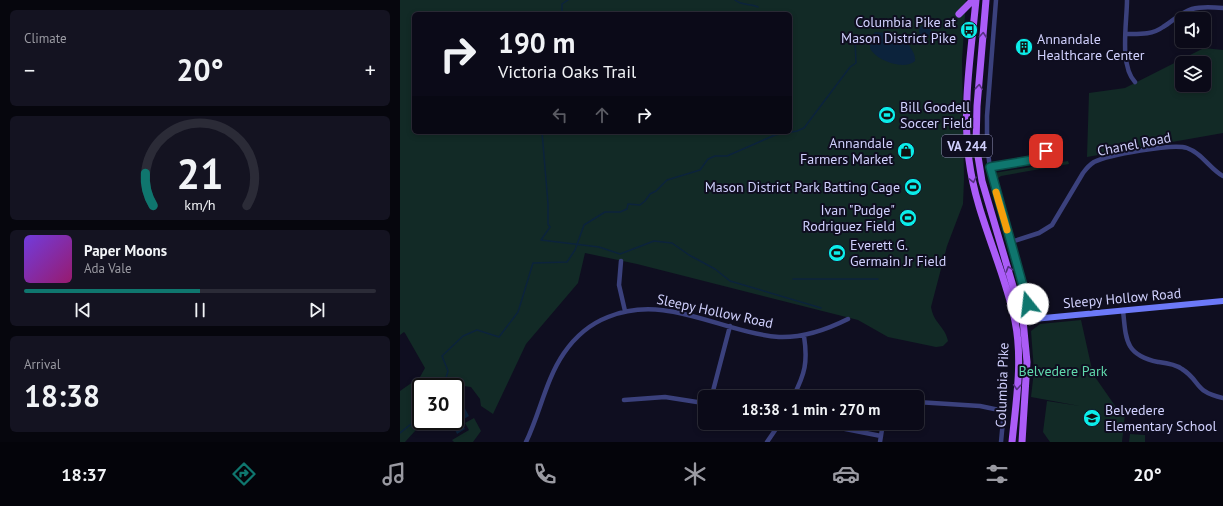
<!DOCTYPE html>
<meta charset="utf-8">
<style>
body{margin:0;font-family:"PT Sans",sans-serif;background:#141321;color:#f1f3f6;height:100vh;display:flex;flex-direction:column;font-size:15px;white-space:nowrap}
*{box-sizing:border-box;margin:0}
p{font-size:13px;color:#9a9aa2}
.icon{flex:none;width:22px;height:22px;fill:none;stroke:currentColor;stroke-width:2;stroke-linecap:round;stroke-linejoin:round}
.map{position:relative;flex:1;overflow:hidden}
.sheet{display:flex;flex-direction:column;gap:10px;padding:10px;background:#06060d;width:400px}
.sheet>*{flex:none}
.guide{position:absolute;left:12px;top:12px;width:380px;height:122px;border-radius:6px;box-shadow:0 2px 6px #0003,0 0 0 1px #2b2b37;background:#0b0a18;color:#f1f3f6;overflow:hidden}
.tools{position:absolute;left:775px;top:12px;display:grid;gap:8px}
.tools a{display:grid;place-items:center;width:36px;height:36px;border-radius:6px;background:#0b0a18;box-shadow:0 2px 6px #0003,0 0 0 1px #2b2b37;font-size:20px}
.speed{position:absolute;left:12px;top:378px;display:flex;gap:8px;font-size:20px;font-weight:700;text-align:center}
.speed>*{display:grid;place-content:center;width:52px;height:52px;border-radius:50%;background:#0b0a18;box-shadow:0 2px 6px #0003,0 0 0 1px #2b2b37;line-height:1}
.speed .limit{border:2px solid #111;border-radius:6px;background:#fff;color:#111}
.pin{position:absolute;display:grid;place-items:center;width:34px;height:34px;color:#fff;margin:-17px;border-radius:8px;box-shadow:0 2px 6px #0006}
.me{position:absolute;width:44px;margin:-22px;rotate:344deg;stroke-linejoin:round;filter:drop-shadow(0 0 3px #0008)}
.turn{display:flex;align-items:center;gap:14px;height:84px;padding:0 20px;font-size:18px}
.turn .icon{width:52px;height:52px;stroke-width:2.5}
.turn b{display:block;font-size:28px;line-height:34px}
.lanes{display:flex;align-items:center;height:38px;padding:0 20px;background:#0003;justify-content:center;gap:20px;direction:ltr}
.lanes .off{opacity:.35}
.big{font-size:30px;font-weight:700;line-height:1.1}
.sheet .tile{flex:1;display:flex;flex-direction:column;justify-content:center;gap:6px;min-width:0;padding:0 14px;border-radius:6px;background:#141321}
.sheet .dial{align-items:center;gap:0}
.dial svg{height:104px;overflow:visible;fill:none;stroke:#2b2b37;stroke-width:7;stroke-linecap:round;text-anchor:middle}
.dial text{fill:#f1f3f6;stroke:none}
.song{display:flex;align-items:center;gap:12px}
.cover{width:48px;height:48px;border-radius:6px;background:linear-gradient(135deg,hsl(260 70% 55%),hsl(320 70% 35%))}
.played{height:4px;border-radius:2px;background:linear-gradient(90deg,#0f766e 50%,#2b2b37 50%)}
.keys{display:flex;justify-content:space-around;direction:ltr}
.heat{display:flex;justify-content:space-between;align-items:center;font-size:22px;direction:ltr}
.trip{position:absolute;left:298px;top:390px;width:226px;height:40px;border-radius:6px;background:#0b0a18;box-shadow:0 2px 6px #0003,0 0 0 1px #2b2b37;font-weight:700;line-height:40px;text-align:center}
.tabs{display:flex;height:64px;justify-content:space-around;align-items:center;background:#04040a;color:#9a9aa2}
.tabs .icon{width:28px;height:28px}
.tabs .selected{color:#0f766e}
.tabs b{font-size:18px;color:#f1f3f6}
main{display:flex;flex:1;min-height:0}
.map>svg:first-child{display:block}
</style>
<main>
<section class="sheet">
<div class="tile"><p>Climate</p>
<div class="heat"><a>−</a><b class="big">20°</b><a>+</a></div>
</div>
<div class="tile dial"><svg viewBox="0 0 100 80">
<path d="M14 69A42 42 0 1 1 86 69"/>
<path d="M14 69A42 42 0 0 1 8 44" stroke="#0f766e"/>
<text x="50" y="56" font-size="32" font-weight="700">21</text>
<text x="50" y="72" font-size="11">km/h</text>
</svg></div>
<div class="tile">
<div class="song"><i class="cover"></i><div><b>Paper Moons</b><p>Ada Vale</p></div></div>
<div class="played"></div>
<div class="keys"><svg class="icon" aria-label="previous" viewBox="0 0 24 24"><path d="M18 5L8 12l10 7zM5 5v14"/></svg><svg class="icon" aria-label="pause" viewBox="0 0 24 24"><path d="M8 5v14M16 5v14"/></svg><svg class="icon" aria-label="next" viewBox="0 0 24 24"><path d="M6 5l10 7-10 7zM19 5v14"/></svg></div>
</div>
<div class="tile"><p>Arrival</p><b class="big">18:38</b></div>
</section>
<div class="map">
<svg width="823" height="442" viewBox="0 0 823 442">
<rect width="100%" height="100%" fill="#0f0e20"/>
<path fill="#122a26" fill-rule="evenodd" d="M0,0H566L562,60L564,179L563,204L547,246L531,307C534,324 545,326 548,341L543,346L536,347L488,337L458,320L237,264L185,253L178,283L126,344L93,414L81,406L80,399L71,387L64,386L55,390V387H21V421H24L5,442H0V391L20,377L25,368L5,333L4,332L0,335ZM14,14H390V132H14Z
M804,48L823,50V133L687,157L689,93L725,88ZM782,63H804V85H782Z
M668,161L669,164L601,176L597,179L596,184L594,173Z
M681,320L693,374L720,413L725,414L722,442H650L643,432L647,401L680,406L631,397L634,371L631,331L640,324Z
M74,418L81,431L73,442H54L52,440L69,430L65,423Z
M730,434L745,435V442H729Z"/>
<path fill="#0c233c" d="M519 31a6 6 0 1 1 12 0a6 6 0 1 1-12 0Z
M475,32L487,33L506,39C508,46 516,52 515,61C504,71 475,60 470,48L471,37Z
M61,401L69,416L61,421L65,429L57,434L51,421H55V415L59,412L55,405Z"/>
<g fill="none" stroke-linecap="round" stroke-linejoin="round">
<path stroke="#0c233c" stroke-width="1.5" d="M335,0C342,6 350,3 358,7
M162,14V4L168,0
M507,40L520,36
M142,132L148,204V224L150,227L141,240L199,247L220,254L254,241L272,243L289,255L315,269L330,281L421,308
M393,279H478
M47,387L45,381L48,371L42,356L63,336L77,330L99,337L118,312L133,263L167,262L175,250L184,225L205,212H220L227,209L228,204L240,205L245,201L250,194L256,191L267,180L300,170L308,159L315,156H327L375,135L397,131L404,128L450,67L456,63L455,39
M0,433L21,416"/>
<path stroke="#3b417d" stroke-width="4.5" d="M596,0L587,116V144L591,177L632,319
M727,0C727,23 719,65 735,82
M726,34C739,34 752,35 763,27C773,21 780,13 792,9C802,6 813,7 823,8
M590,167L632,160L646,151
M611,242L639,233L652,225L683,173C686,169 689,165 694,162C708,155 773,143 787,148C802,153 810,169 823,176
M221,261L219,285L225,311
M723,310C726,340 725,355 758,362C766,363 775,364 782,369C801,381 794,392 823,398
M308,397L313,391L330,326
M393,397C405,374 408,362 404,336
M224,400L265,397L297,402L305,399
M517,402L580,406L604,411
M415,423L481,436
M126,442C140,413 146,379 164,353C175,337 190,324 208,317C266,293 320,332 379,337C404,338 426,330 448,319
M367,442L380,423
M480,442L483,423
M601,442L604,410"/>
<path stroke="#6c79f8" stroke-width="6" d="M623,320L823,301"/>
<path stroke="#ab5cf7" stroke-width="7" d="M576,0C571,53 562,108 569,160C576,216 604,267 615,321C623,360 616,402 612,442
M586,0L577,106L576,144L582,181L623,320L627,362L622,442
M559,14L573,0"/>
</g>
<defs><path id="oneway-chevron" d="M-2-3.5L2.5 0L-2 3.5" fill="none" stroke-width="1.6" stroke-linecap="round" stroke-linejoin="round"/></defs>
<g stroke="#553181">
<use href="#oneway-chevron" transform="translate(583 35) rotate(-85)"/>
<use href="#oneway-chevron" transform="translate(579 87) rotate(-84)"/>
<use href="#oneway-chevron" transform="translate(573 180) rotate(78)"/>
<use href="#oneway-chevron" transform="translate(609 269) rotate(-106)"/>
<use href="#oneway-chevron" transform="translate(617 387) rotate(94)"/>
</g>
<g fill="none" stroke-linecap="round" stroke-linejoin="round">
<defs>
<path id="route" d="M628,304L590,167L632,160L646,151"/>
</defs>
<use href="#route" stroke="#0a4d48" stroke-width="10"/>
<use href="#route" stroke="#0f766e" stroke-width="7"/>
<path stroke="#f59e0b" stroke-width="7" d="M596,192L607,230"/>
</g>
<defs>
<symbol id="bus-disc" viewBox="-11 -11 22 22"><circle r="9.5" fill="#0bede9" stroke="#0f0e20"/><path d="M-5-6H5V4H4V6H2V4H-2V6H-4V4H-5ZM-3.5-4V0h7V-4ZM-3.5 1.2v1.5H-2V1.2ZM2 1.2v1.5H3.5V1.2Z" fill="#111"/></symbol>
<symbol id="building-disc" viewBox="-11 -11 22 22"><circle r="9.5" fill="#0bede9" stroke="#0f0e20"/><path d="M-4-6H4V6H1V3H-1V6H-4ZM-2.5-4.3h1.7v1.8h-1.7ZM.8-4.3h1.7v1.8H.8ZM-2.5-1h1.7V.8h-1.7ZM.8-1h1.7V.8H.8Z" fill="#111"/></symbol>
<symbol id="stadium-disc" viewBox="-11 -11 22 22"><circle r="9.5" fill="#0bede9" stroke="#0f0e20"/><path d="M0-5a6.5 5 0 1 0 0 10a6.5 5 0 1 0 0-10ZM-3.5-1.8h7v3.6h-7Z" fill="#111"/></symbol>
<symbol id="shop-disc" viewBox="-11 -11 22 22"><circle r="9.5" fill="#0bede9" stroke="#0f0e20"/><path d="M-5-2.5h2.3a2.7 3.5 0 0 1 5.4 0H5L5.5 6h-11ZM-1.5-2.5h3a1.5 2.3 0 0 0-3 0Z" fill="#111"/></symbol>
<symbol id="school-disc" viewBox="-11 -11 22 22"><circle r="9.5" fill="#0bede9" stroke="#0f0e20"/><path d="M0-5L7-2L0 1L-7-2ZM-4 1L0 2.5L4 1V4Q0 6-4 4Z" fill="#111"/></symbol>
</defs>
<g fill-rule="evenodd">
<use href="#bus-disc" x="559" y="20" width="20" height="20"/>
<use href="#building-disc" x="614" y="37" width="20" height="20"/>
<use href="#stadium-disc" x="477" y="105" width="20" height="20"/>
<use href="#shop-disc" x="496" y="141" width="20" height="20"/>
<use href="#stadium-disc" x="503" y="177" width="20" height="20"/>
<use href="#stadium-disc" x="498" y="208" width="20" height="20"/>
<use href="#stadium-disc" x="427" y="243" width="20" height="20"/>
<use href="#school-disc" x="682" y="408" width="20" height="20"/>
</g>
<g text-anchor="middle" stroke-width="4" stroke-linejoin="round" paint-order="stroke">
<rect fill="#0f0e20" stroke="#9696bb" stroke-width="1" x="542" y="135" width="50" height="22" rx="3"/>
<g font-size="13" font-weight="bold" fill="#d0d0fd">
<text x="567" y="151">VA 244</text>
</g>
<g font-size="14" fill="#d0d0fd" stroke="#0f0e20" text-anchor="end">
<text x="556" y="27">Columbia Pike at<tspan x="556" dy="16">Mason District Pike</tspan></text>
<text x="637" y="44" text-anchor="start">Annandale<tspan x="637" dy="16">Healthcare Center</tspan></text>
<text x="500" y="112" text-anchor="start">Bill Goodell<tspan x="500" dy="16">Soccer Field</tspan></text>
<text x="493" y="148">Annandale<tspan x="493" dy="16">Farmers Market</tspan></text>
<text x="500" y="192">Mason District Park Batting Cage</text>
<text x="495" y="215">Ivan "Pudge"<tspan x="495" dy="16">Rodriguez Field</tspan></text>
<text x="450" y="250" text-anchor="start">Everett G.<tspan x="450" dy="16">Germain Jr Field</tspan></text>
<text x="705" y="415" text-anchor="start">Belvedere<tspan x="705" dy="16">Elementary School</tspan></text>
</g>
<g font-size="14" fill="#d0d0fd" stroke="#0f0e20">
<text transform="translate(734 144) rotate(-11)" y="5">Chanel Road</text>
<text transform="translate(722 298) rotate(-5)" y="5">Sleepy Hollow Road</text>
<text transform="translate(315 311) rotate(12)" y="5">Sleepy Hollow Road</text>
<text transform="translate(602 385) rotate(-88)" y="5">Columbia Pike</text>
</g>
<g font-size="14" fill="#60d9ac" stroke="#0f0e20">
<text x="663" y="376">Belvedere Park</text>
</g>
</g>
</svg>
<div class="tools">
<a><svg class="icon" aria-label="sound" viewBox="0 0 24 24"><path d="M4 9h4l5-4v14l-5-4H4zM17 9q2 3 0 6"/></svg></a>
<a><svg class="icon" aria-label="layers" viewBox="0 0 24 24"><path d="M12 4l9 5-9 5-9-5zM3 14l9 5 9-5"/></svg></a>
</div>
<div class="speed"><div class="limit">30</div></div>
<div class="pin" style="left:646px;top:151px;background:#d93025"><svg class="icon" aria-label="arrive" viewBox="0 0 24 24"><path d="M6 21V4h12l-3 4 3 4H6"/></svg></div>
<svg class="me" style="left:628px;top:304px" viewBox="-20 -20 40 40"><circle r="19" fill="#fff"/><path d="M0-13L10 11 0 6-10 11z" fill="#0f766e"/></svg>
<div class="trip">18:38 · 1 min · 270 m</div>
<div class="guide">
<div class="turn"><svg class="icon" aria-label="right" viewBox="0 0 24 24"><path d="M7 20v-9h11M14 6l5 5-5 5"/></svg><div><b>190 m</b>Victoria Oaks Trail</div></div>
<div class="lanes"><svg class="icon off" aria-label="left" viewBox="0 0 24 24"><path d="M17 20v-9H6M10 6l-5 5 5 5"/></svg><svg class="icon off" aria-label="ahead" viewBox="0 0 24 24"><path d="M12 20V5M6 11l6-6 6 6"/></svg><svg class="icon" aria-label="right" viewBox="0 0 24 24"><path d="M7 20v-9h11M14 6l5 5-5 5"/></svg></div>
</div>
</div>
</main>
<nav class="tabs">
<b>18:37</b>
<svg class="icon selected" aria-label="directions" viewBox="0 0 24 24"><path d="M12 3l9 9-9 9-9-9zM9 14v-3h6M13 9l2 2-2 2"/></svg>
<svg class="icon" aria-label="music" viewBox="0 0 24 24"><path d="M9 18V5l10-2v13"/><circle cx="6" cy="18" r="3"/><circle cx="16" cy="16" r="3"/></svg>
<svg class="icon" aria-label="phone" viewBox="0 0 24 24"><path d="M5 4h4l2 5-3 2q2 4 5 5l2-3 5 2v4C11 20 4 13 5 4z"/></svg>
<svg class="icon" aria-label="climate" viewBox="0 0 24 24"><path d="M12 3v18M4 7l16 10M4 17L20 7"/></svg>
<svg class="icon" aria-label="car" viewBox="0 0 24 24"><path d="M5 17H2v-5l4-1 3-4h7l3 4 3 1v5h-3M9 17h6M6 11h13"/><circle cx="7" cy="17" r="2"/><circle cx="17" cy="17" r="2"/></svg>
<svg class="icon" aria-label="filters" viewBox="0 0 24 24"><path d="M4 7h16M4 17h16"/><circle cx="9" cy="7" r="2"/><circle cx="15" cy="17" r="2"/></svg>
<b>20°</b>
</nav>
